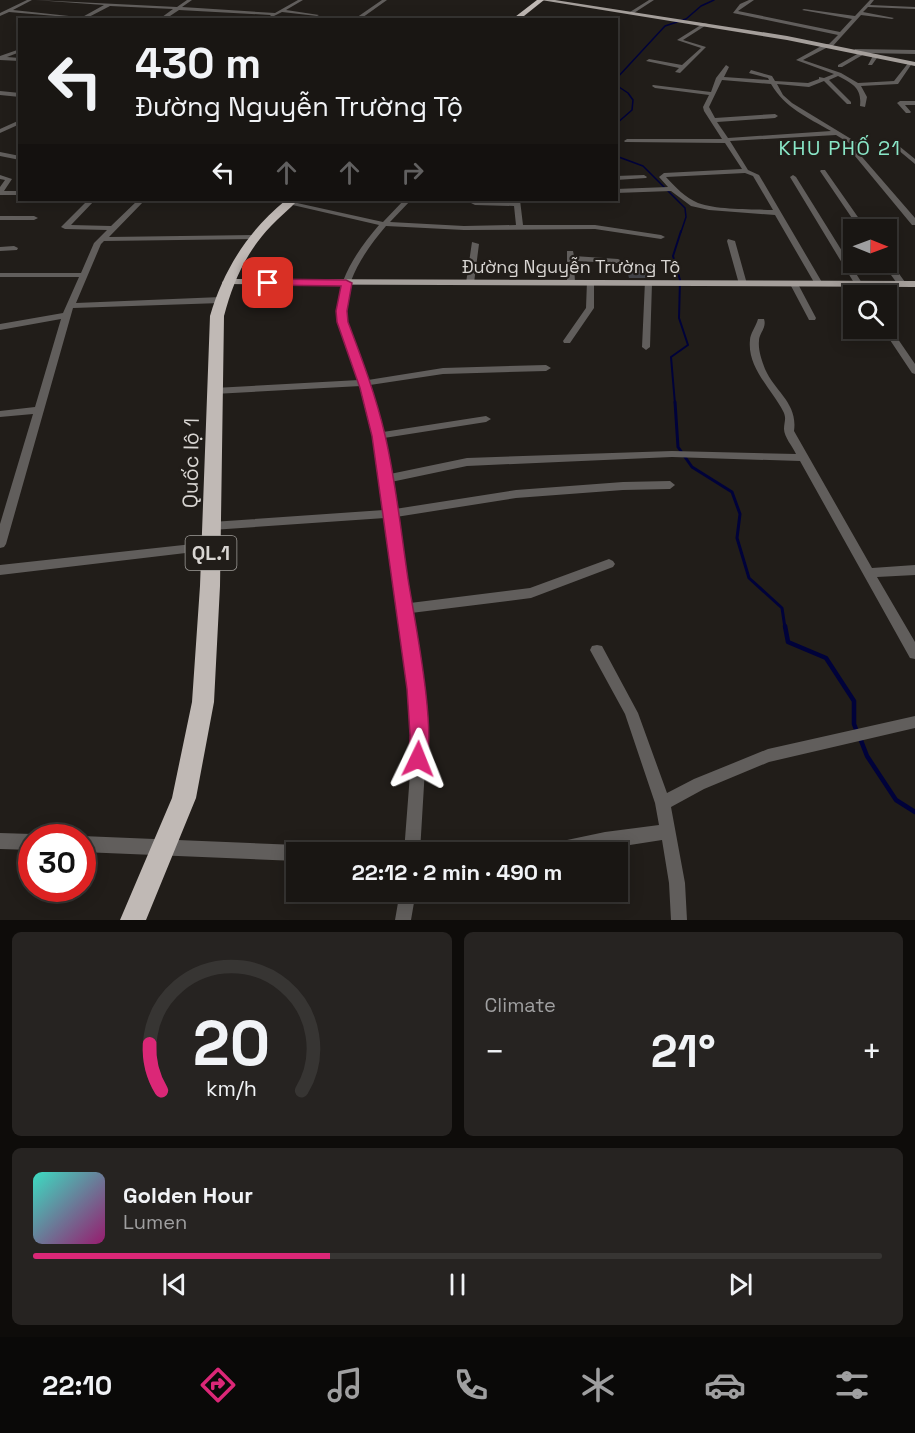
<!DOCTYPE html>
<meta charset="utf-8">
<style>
body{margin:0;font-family:"Space Grotesk",sans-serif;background:#262321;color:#f1f3f6;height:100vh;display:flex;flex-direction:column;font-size:22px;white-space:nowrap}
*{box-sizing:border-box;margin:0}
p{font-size:20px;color:#9f9fa0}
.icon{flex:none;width:33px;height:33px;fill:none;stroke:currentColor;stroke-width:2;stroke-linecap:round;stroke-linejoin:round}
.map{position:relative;height:920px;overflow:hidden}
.sheet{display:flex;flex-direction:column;gap:12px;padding:12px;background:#0e0c0a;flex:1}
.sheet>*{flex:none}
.hud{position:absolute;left:18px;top:18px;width:600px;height:183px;border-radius:0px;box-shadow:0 3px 15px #0003,0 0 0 2px #373533;background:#191613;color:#f1f3f6;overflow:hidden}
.needle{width:39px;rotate:91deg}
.controls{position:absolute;left:843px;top:219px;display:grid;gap:12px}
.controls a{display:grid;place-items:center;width:54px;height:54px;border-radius:0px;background:#191613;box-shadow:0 3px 15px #0003,0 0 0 2px #373533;font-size:30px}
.speed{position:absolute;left:18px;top:824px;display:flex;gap:12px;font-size:30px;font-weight:700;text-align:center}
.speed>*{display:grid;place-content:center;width:78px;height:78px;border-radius:50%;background:#191613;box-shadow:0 3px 15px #0003,0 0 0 2px #373533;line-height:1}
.speed .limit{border:9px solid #d22;background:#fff;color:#111}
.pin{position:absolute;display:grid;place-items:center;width:51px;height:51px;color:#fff;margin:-26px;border-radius:12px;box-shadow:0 3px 9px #0006}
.me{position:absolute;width:66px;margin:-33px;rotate:2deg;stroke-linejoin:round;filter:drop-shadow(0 0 4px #0008)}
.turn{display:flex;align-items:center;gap:21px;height:126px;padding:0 18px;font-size:27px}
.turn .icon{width:78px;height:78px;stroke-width:2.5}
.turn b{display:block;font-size:42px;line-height:51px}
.lanes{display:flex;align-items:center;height:57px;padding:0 18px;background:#0003;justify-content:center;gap:30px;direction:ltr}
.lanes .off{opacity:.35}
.big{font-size:45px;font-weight:700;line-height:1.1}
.sheet .widget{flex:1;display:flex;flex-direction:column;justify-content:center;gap:9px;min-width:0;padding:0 21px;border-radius:9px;background:#262321}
.sheet .dial{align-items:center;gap:0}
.dial svg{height:156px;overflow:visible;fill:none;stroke:#373533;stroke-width:7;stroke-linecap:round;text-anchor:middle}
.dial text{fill:#f1f3f6;stroke:none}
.song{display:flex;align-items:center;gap:18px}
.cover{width:72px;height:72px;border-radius:9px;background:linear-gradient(135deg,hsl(170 70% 55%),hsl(320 70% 35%))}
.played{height:6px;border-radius:3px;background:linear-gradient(90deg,#db2777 35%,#373533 35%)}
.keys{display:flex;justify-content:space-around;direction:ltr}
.heat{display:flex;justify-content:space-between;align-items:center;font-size:33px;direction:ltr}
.sheet .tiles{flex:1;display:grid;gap:12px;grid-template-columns:1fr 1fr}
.widget:last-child{grid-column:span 2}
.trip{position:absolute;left:286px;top:842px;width:342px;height:60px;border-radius:0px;background:#191613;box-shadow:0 3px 15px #0003,0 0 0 2px #373533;font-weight:700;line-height:60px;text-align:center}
.menu{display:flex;height:96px;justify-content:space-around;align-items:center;background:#0a0908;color:#9f9fa0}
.menu .icon{width:42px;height:42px}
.menu .current{color:#db2777}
.menu b{font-size:27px;color:#f1f3f6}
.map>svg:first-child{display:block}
</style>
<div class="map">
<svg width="915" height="920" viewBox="0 0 915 920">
<rect width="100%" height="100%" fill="#211d19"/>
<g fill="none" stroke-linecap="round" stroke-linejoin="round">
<path stroke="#00023a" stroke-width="1.5" d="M616,79L665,26L686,19L701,6L714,0
M616,85L628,93L633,100L632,110L616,124
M616,156L643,166L685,208L686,217L681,232"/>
<path stroke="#00023a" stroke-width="2" d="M675,404L671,357L688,345L679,318L680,280L673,256L681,231"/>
<path stroke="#00023a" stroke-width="3" d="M675,402L678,447L692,467L732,492L740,514L737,538L749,578L782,608L785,628"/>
<path stroke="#00023a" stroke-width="4.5" d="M785,626L788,642L826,658L854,701V724L857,732
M860,738L867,756L896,800L915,812"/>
<path fill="#615e5c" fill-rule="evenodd" d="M27,0H32L13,10L69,16L67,17L9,12L0,16V13Z
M35,0L177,7L187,0H192L182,7L275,13L298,0H303L286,10L319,15L317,16L282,12L272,17L270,15L179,10L164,20H158L173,9L110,6L83,20H77L104,5Z
M382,0H387L359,20H353Z
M649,0H654L634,13L630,12Z
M749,0H754L738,11L840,32L852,19L802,10L804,9L855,16L870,0H874L870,5L915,7V9L868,7L863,12L894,18L892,19L861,15L832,47H828L803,60L841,73L858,83L894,81L909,62H913L898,84L861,86L867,97L865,107L860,106C862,88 853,84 838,76L829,80L851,102V104H847L824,81L809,87L777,84L783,95L792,103L861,145V147L856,150L915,218V225H912L850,150V148L854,146L836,135L730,141L748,170L759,175L823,284L822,286H816L815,284L775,215L709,210L691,206L671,191L616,193V189L668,187L659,177L664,173L742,169L725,143L625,142L624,141L627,139H722L704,111L703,107L709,95L655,88L652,86L653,85L711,92L716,78L726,65L729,67L724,77L769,80L768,78L749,73L751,70L772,76L775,81L808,83L819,79V77L824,78L834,74L796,60L825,44H829L838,35L733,13L740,4ZM722,80L771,84C785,108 807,117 831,131L728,138L717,122L775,118L778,116L775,114L715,118L709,107ZM745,173L753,176L773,210C752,209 717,210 698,203C686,198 675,187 666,177Z
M19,19H22V20L17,21Z
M704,23L708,24L683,40L706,47L680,73L675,72L679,68L646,61L649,59L682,65L701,48L677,40Z
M20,49V52L7,57L20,58V61L0,60V56Z
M855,49L915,50V54L866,53L842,67H838V65L859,53L853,52Z
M874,54L879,55L872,65H868Z
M0,91L20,93V97L0,95Z
M900,101H915V105H905L911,112L910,113H906L898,104L897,103Z
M20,120V124L0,133V129Z
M899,146L915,159V164L897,149L896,148Z
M0,152L20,156V160L0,156Z
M821,170H825L867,230H860L820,171Z
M0,175L12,179L4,191H20V195H0V187L5,180L0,179Z
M644,175L647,177L646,178L616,180V176Z
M793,175L796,177L870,296H862L790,177Z
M88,200H95L71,225L111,226L138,200H145L109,237L254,235L258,237L254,239L104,241L101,244L76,303L221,297L225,300L221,303L73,308L6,544L4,547L0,548V524L33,414L0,417V411L35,407L61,319L0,330V324L63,313L79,277H0V273H81L94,243L107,230L65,229L61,227Z
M404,200H411L390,222L464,226L516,225L514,206L475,205L471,203L475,201L513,202L514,200H520L523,225H595L661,235L665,237L661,239L595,229L464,230L386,226C364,252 340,286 347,322C351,342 361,361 368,380L443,368L546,365L551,368L546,371L443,374L370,385L383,432L486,416L491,419L486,422L384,438L390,474L467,458L672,451L796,454C793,447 784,437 784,429C784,422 787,418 783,411C772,389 747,368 750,340C750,334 756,326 758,319H764C767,328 759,333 759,341C758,350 762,361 765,369C775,392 798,403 794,431L872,568L915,565V575L877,577L915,642V659L910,658L800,461L672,457L467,466L391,482L395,509L516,490L623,482L670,481L675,485L670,489L623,490L516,498L396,517L410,603L530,588L609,559L613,561L615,564L613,567L531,598L411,613L423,689L427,735L420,852H404L413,735L409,689L385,518L212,530L208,529L206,526L208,523L212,522L384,510L374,436L361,386L214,394L209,391L214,388L359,380C352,362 342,341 339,322C332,285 357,251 379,225L284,203L288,201L383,222Z
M0,216H34L38,218L34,220H0Z
M728,239L735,241L747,284L746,286H740L739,284L727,241Z
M472,242L479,244L474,283L470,285L466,283Z
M14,246L18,248L17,250L0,251V247Z
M567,251H573L574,256L618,259L622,261L618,263L574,261L575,283L571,285L567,283Z
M886,260H889L905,282V286H899L883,264L882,262H886Z
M587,281H590L594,283V308L570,343H564L563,341L586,308Z
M645,281H648L652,283L650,347L646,350L642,347Z
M791,282H797L798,284L816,318L815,320H809L808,318L790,284Z
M886,326H889L915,364V374L912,373L882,328H886Z
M211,542L215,543L217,546L215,549L211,550L0,575V565Z
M597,645L602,646L638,713L667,793L694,779L768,749L915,716V728L769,762L704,789L671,807L685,883L687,920H671L669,883L662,840L585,852H540L542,846L548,844L605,832L659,825L655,803L625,714L590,650L592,646Z
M0,833L32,834L38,837H32V850L0,849Z
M82,836L297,845L303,847L304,852H297V861L82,852V837H80Z
M400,891H416L411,920H395Z"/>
<path fill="#a59f9b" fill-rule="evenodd" d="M541,0H555L787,36L915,62V66L787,40Z
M227,279L915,281V287L223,284L222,282Z"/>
<path fill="#c0b9b5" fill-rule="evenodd" d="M537,0H544L519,20H511Z
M286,200H298C290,209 279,217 271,226C246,252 233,282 224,316L220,586L214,702L196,798L146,920H120L172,798L192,702L200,586L210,316C224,269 248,231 286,200Z"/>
</g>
<path fill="#414247" d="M628,265L651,272L650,278H629L627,271Z"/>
<path fill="#525256" stroke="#67666a" stroke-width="1.5" d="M628,265L649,266L651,272H630Z"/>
<path fill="#db2777" stroke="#8e194d" stroke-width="1.5" d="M268,279L346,280L352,283L347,311L348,322C362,359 376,396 385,435C396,482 401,532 408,579C414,617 438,735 425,765L418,767L411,765L409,759L410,735L407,689L372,436L360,388L337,322L336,311L341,286L265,285L263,283Z"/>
<g text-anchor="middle" stroke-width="4.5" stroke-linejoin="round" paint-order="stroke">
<g font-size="18" fill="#d8d5d2" stroke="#211d19">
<text x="571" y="273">Đường Nguyễn Trường Tộ</text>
</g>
<g font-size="20" letter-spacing="1.5" fill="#89e6c7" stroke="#211d19">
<text x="840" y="155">KHU PHỐ 21</text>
</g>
<rect fill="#211d19" stroke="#a19e9a" stroke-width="1.5" x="185.5" y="536" width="51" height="34" rx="4.5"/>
<g font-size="20" font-weight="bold" fill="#d8d5d2">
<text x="211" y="560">QL.1</text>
</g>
<g font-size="21" fill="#d8d5d2" stroke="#211d19">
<text transform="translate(191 463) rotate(-89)" y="7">Quốc lộ 1</text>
</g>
</g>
</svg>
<div class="controls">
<a><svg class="needle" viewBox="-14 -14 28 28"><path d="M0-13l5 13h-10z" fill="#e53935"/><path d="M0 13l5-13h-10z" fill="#9f9fa0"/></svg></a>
<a><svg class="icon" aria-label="search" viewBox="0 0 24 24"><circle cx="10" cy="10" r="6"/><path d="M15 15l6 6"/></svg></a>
</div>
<div class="speed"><div class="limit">30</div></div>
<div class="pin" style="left:268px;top:283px;background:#d93025"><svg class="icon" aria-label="arrive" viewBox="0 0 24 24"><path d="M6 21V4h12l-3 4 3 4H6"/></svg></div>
<svg class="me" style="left:418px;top:759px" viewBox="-20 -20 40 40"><path d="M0-17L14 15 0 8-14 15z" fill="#db2777" stroke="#fff" stroke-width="4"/></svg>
<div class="trip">22:12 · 2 min · 490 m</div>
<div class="hud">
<div class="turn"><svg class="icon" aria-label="left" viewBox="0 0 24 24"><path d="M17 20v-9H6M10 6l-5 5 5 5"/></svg><div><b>430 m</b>Đường Nguyễn Trường Tộ</div></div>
<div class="lanes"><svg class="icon" aria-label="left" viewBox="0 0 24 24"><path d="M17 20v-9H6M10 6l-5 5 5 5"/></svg><svg class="icon off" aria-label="ahead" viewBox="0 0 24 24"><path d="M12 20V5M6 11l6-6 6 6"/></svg><svg class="icon off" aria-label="ahead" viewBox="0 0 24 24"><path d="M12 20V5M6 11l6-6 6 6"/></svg><svg class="icon off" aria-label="right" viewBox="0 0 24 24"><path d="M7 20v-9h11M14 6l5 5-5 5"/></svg></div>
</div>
</div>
<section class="sheet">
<div class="tiles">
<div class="widget dial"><svg viewBox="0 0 100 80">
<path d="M14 69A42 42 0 1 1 86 69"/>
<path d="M14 69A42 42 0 0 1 8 45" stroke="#db2777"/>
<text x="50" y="56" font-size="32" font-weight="700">20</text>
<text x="50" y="72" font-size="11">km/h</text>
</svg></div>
<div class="widget"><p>Climate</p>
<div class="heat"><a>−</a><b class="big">21°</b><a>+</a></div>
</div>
<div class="widget">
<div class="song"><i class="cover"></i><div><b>Golden Hour</b><p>Lumen</p></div></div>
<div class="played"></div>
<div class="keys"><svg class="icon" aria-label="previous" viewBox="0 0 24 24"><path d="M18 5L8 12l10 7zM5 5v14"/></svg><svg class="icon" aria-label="pause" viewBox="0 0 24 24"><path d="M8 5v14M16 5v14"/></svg><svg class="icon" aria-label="next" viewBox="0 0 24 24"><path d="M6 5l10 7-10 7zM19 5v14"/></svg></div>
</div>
</div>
</section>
<nav class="menu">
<b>22:10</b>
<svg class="icon current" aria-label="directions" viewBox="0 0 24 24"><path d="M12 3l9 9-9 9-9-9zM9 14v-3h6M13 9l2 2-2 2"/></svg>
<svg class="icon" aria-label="music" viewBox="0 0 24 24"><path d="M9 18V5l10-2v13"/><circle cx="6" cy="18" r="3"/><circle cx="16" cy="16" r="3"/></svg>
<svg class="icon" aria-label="phone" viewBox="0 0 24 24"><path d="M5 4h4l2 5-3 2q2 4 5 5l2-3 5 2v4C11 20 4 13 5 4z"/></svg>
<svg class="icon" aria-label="climate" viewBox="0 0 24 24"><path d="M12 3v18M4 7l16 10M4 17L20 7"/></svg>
<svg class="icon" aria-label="car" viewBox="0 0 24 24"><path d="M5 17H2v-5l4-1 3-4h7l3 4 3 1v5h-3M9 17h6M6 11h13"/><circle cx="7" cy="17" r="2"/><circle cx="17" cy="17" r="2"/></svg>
<svg class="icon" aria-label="filters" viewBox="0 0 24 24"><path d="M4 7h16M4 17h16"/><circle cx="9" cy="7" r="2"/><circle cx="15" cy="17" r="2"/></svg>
</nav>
